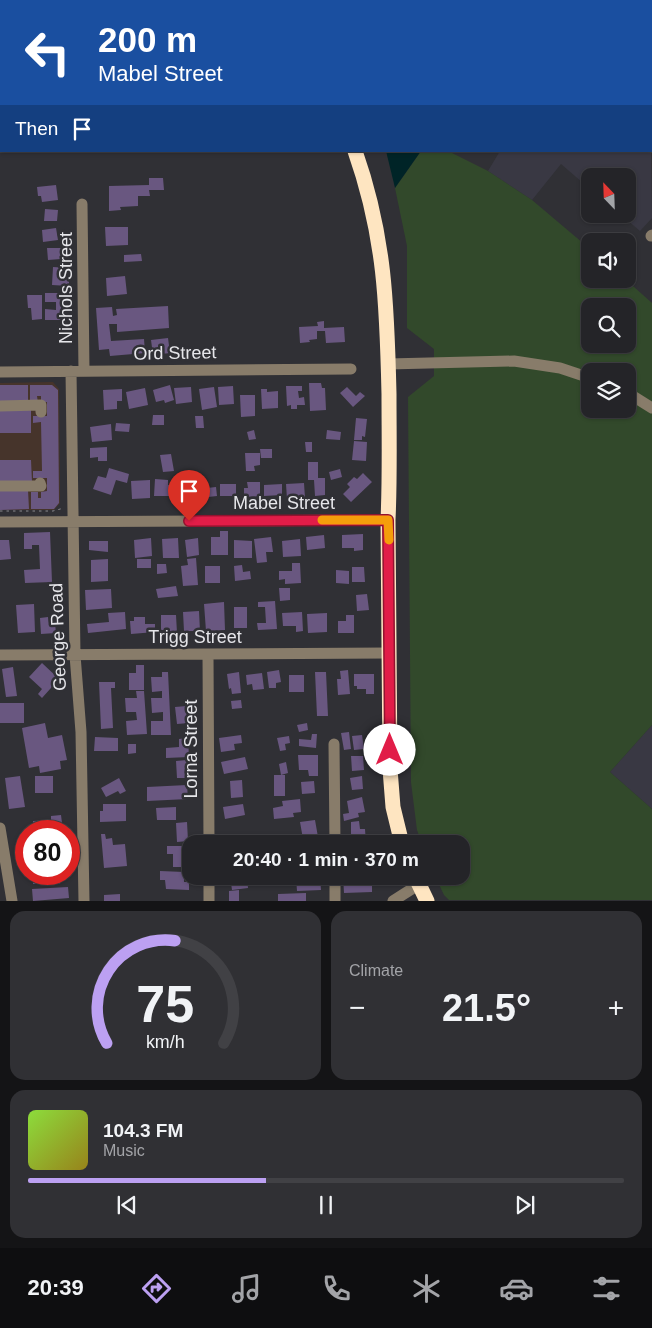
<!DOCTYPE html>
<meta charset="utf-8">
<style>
body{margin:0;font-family:Arial,sans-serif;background:#303034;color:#f1f3f6;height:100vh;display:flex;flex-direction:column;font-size:19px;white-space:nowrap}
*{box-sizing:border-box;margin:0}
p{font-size:16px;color:#a3a4a8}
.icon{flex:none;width:28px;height:28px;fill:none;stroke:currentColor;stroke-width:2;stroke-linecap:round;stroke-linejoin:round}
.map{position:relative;height:901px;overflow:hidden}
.sheet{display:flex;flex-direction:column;gap:10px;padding:10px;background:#141416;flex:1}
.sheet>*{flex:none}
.top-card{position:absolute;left:0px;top:0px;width:652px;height:152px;box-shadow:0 1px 4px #0004,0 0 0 1px #414145;background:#1a4fa0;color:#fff;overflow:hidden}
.needle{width:32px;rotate:337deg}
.fabs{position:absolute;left:581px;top:168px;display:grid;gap:10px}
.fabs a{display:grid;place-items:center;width:55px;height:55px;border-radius:10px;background:#242428;box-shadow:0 1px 4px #0004,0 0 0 1px #414145;font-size:25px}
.speed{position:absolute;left:15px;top:820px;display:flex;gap:10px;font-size:25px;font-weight:700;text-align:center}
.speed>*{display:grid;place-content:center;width:65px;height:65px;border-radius:50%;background:#242428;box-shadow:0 1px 4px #0004,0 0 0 1px #414145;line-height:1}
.speed .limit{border:8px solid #d22;background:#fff;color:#111}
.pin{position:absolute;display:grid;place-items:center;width:42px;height:42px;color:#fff;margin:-51px -21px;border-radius:50% 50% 50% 0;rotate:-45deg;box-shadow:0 0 5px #0007}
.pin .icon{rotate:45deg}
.me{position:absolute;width:55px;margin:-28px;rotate:0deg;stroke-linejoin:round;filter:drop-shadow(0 0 4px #0008)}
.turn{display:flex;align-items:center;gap:18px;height:105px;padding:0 15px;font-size:22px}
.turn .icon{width:65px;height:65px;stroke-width:2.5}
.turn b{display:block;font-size:35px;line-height:42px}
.then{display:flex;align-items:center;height:48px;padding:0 15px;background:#0003;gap:10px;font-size:19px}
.big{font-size:38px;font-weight:600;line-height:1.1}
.sheet .widget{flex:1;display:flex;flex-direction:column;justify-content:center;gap:8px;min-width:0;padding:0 18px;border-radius:15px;background:#303034}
.sheet .dial{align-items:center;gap:0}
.dial svg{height:130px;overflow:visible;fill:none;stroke:#414145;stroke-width:7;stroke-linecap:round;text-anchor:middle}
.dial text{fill:#f1f3f6;stroke:none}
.song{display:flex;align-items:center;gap:15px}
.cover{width:60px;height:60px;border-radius:8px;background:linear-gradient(135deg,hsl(90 70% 55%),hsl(50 70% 35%))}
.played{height:5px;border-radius:2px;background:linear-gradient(90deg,#bca0f2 40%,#414145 40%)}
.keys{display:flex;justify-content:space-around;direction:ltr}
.heat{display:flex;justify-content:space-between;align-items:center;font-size:28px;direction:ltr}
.sheet .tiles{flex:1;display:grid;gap:10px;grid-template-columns:1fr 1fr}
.widget:last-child{grid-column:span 2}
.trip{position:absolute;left:182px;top:835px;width:288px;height:50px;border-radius:15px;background:#242428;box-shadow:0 1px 4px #0004,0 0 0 1px #414145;font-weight:600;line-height:50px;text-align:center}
.tabs{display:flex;height:80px;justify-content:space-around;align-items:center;background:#0e0e10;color:#a3a4a8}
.tabs .icon{width:35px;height:35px}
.tabs .active{color:#bca0f2}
.tabs b{font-size:22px;color:#f1f3f6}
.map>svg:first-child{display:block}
</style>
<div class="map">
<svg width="652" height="901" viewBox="0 0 652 901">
<rect width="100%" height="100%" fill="#303035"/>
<path fill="#46342b" d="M53,382L59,389L60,503L54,510H0V383Z"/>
<path fill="#393843" d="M518,0H652V117L651,1Z
M651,148L652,218L640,231L620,214H628V176H590V189L561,164L532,200L488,171L500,151H651Z
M652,725V809L610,772Z"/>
<path fill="#32492b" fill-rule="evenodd" d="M0,0H209L210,1H1L0,119Z
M421,151H448L488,171L532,200L590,249V279H625L652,303V725L610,772L652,809V900H449L444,895L435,876H461V844H422L417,830L411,782L408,397L434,376V349L407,328V246L395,188ZM590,306H628V344H590ZM590,371H628V409H590Z"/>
<path fill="#002427" d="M386,151H421L395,188Z"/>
<path fill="#695780" d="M149,178H163L164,190H149L150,196H138V206L120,207L121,210L109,211V186L149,185Z
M56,185L58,200L42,202L41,196H38L37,187Z
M45,209L58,210L57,221H44Z
M105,227H128V245L106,246Z
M56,228L58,240L43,242L42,230Z
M47,248H61V259L48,260Z
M141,254L142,261L124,262V255Z
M53,267L69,268V286L52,285Z
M125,276L127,294L107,296L106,278Z
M45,293H70L69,320H45V309L56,310V302H45Z
M27,295H42V319L32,320L31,308H28Z
M168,306L169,328L117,332V324H109L111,341L144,339L145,353L110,356L109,349L99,350L96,308L112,307L113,316L117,315L116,309Z
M324,321V328L344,327L345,342L326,343L325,331H317V339L309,340L310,342L300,343L299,327L318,326L317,322Z
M168,338L170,353L153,355L151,340Z
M309,383H321L322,388H325L326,410L310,411Z
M0,385H28V403H0Z
M30,385H52L58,390L59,503L54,509H31V492H38V498H41V492L47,491V478H33V471H42L41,422L33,423V416H47V402L41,403V396H37L38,403L30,402Z
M170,385L174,400L165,403L164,400L156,402L153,390Z
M233,386L234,404L219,405L218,387Z
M286,386H302V391H298L299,398L304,397L305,405H297V409H291V405L287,406Z
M191,387L192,402L176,404L174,388Z
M214,387L217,407L202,410L199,389Z
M347,387L356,396L360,392L365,396L353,407L340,393Z
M145,388L148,405L129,409L126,392Z
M122,389V401H117V409L104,410L103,390Z
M261,389H267V392L278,391V408L262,409Z
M240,395H255V416L241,417Z
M0,410H31V433H0Z
M153,415H164V425H152Z
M195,416H203L204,428H196Z
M356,418L367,419L365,437L362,436V440H354Z
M116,423L130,424L129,432L115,431Z
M111,424L112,440L92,442L90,427Z
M254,430L256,439L249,440L247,432Z
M327,430L341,432L340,440L326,439Z
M354,441L367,442L366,461L352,460Z
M305,442H312V452H306Z
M107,447V461H98V457L90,458V448Z
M260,449H272V458H261Z
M245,453H260V465L254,466L255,471H246Z
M171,454L174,471L163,472L160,455Z
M0,460H31L32,482L0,483Z
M308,462H318V478H325V495L315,496L314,480H308Z
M109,468L129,474L127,483L116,480L111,495L93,489L98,476L106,478Z
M340,469L342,477L331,480L329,472Z
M363,473L372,482L351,502L343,494L350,487L347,484L354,477L357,479Z
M155,479L168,480V485H172V496H154Z
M150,480V498L132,499L131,481Z
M247,482H260V496L244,497V488H248Z
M304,483L305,498L287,499L286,484Z
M220,484H236V496H220Z
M282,484V495L264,496V485Z
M216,487L217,496L199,498L198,489Z
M28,490L29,509L0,510V491Z
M220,531H228V555H211V537H220Z
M50,532L52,582L25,583L24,570L40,569L39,545H32V549H24V533Z
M363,534V550L354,551V548H342V535Z
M324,535L325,548L307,550L306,537Z
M271,537L273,552H266L267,562L257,563L254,539Z
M151,538L152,556L135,558L134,540Z
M178,538L179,558H163L162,539Z
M198,538L199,555L187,557L185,540Z
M300,539L301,556L283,557L282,541Z
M0,540H9L11,559L0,560Z
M234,540L252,541V558H234Z
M89,541H108V552L89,550Z
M196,558L198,585L183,586L181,566L188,565L187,559Z
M108,559V581L91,582V560Z
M137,559H151V568H137Z
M292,563H300L301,583L285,584V579L279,580V571H292Z
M157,564H166L167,573L157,574Z
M242,565L243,572L250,571L251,579L235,581L234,566Z
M205,566H220V583H205Z
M352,567H364L365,582H352Z
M336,570L349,571V584L336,583Z
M176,586L178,596L158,598L156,589Z
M279,588H290V600L280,601Z
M111,589L112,608L86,610L85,590Z
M367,594L369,610L357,611L356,595Z
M275,601L277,629L258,630L257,623H266L265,607H258V602Z
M224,602L225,630L206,631L204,604Z
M34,604L35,632L18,633L16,605Z
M234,607H247V628H234Z
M199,611L200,631H184L183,612Z
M125,612L126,629L88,633L87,624L109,622L108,613Z
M302,612L303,631L296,632V626H283L282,613Z
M327,613V632L308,633L307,614Z
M161,615H176L177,633H167V630H161Z
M346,615H354V633H338V621H346Z
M48,617L49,623H55L56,633L41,634L40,618Z
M134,617H145V624H155V632L131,634L130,621H134Z
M42,663L59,679L42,698L38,694L42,689L29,677Z
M136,665H144V690H129V673H136Z
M13,667L17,696L6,697L2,669Z
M279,670L281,682L276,683V688H269L267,672Z
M348,670L350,694L338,695L337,679H341L340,671Z
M162,672H168L171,735H151V721H163V712L152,713L151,698H162V691L152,692L151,677H162Z
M239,672L241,693L232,694L231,688L229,689L227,674Z
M315,672H326L328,716H317Z
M262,673L264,689L253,690L252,684L247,685L246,675Z
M354,674H374V694H366V689H357V686H354Z
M289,675H304V692H289Z
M99,682H115V688H111L113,728L101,729Z
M136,691H144L147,734L127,735L126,721L137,720L136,712H126L125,698H137Z
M241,700L242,708L232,709L231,701Z
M0,703H24V723H0Z
M187,706L189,723L177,724L175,707Z
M45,723L48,738L62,735L67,760L60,761L61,769L40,773L39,766L29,768L22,728Z
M307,723L308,730L299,732L297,725Z
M349,732L351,749L344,750L341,733Z
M312,734H317L316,748L299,746V739L311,740Z
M241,735L242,743L234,744L235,750L221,752L219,738Z
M362,735L364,749L354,750L352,736Z
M289,736L290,743L285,744L286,750L280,751L277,738Z
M95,737L118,738V751H94Z
M188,738L189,757L166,758V748L179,747V739Z
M128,744H136V753L128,754Z
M298,755H318V776H309L308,770H299Z
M351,756H363L364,770L352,771Z
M245,757L248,769L224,774L221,762Z
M187,760V778H177L176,761Z
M286,762L288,773L281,775L279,764Z
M274,775H285V796H274Z
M20,776L25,807L9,809L5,778Z
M35,776H53V793H35Z
M362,776L363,789L352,790L350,778Z
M119,778L126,791L120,794L118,791L106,797L101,788Z
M242,780L243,797L231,798L230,781Z
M314,781L315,793L302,794L301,782Z
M187,785L188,799L147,801V787Z
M362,797L365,812L358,813L359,817L344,821L343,814L349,813L347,801Z
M300,799L301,812L293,813L294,817L274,819L273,808L283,806L282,801Z
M103,804H126V821L100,822V811H103Z
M243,804L245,815L225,819L223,807Z
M176,807V820H157L156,808Z
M61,815L63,831H33V821L51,820V816Z
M315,820L318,837L303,839L300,822Z
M359,821L360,829H365L366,844H351V822Z
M187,822L188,841L177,842L176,823Z
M101,834H105L106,839L112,838L113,845L125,844L127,866L104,868Z
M167,846H189V867H173V854H167Z
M160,871L184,872V882H189V890L166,889L165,880H160Z
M28,874H59L60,884H33V876H28Z
M230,876H247L248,888L232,890Z
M320,876L321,890L297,891L296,877Z
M343,876H372V892L344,893Z
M68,887L69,898L33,901L32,889Z
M239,890V901H229V891Z
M306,893V901H278V894Z
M120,894V901H104V895Z"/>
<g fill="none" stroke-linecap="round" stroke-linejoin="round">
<path stroke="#87878c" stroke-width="1" stroke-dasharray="2.5 4" stroke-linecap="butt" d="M0,511H53L64,508"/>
<path stroke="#887c6a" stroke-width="11" d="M82,204L84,371
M651,236L652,235
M388,364L514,361L560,368L590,378
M71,371L75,655L81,732L84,901
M0,372L351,369
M628,393L652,408
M0,406L41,405V412
M0,486H41L40,483
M0,522L388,520
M208,654L209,844
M0,655L389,653
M334,744L335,844
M0,828L12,901
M209,876V901
M335,876V901
M393,901L418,885"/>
<path stroke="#e0c6a1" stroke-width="12" d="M501,0L502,1
M651,132L652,133"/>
<path stroke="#fee5c1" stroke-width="15" d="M264,0L265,1
M355,151C385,236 387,306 389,394C389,436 390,478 388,520L390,769L393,807L402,844
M415,876L427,901"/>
</g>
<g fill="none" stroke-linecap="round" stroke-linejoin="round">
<defs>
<path id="route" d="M189,521L388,520L390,750"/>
</defs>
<use href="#route" stroke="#92132f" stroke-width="12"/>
<use href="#route" stroke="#e11d48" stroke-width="9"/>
<path stroke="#f59e0b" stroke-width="9" d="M322,520H388L389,540"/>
</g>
<g text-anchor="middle" stroke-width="5" stroke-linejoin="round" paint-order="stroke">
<g font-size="18" fill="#e6e6ea" stroke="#303035">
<text transform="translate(66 288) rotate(-90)" y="6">Nichols Street</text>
<text transform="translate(175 353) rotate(-1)" y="6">Ord Street</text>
<text x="284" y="509">Mabel Street</text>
<text transform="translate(58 637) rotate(-92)" y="6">George Road</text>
<text x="195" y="643">Trigg Street</text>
<text transform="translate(191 749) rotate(-90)" y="6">Lorna Street</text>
</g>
</g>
</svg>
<div class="fabs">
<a><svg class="needle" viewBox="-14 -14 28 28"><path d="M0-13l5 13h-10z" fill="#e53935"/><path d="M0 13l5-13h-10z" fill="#a3a4a8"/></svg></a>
<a><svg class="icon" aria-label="sound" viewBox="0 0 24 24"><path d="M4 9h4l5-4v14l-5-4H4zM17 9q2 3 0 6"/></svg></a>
<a><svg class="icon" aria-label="search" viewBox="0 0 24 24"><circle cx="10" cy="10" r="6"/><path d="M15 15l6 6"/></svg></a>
<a><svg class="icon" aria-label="layers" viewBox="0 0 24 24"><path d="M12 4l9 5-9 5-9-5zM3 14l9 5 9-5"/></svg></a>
</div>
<div class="speed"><div class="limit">80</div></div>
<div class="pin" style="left:189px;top:521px;background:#d93025"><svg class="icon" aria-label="arrive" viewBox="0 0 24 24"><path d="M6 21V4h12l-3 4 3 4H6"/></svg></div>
<svg class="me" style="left:390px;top:750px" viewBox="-20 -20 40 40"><circle r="19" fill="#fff"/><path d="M0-13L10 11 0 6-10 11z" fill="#e11d48"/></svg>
<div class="trip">20:40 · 1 min · 370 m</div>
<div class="top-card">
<div class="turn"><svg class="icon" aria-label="left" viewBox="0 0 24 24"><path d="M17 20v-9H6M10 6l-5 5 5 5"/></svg><div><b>200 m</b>Mabel Street</div></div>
<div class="then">Then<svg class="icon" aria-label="arrive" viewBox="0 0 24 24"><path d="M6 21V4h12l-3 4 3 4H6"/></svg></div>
</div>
</div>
<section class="sheet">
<div class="tiles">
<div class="widget dial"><svg viewBox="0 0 100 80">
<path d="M14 69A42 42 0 1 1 86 69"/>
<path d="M14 69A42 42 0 0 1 56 6" stroke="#bca0f2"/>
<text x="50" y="56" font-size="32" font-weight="700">75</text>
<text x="50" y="72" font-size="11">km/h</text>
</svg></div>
<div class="widget"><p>Climate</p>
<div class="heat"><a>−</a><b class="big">21.5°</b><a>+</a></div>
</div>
<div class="widget">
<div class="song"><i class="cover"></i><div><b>104.3 FM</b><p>Music</p></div></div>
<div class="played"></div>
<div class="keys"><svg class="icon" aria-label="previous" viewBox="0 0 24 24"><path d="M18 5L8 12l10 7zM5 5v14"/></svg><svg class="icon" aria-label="pause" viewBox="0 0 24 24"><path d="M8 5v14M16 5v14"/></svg><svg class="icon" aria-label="next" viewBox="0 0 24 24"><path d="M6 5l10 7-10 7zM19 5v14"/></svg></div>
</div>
</div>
</section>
<nav class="tabs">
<b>20:39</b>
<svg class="icon active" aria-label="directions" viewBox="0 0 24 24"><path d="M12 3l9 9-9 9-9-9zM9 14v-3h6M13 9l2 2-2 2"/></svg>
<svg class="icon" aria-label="music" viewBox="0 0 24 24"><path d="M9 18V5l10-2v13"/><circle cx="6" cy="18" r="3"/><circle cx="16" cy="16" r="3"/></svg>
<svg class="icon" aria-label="phone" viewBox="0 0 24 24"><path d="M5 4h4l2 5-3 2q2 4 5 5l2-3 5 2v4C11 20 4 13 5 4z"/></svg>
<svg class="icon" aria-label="climate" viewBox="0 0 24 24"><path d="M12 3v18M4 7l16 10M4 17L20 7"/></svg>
<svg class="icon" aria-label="car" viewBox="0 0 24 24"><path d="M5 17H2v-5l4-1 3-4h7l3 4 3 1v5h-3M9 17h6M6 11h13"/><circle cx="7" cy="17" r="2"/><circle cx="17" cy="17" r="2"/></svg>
<svg class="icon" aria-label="filters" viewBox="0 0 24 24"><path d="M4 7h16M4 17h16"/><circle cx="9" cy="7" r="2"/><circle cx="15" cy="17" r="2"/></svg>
</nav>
